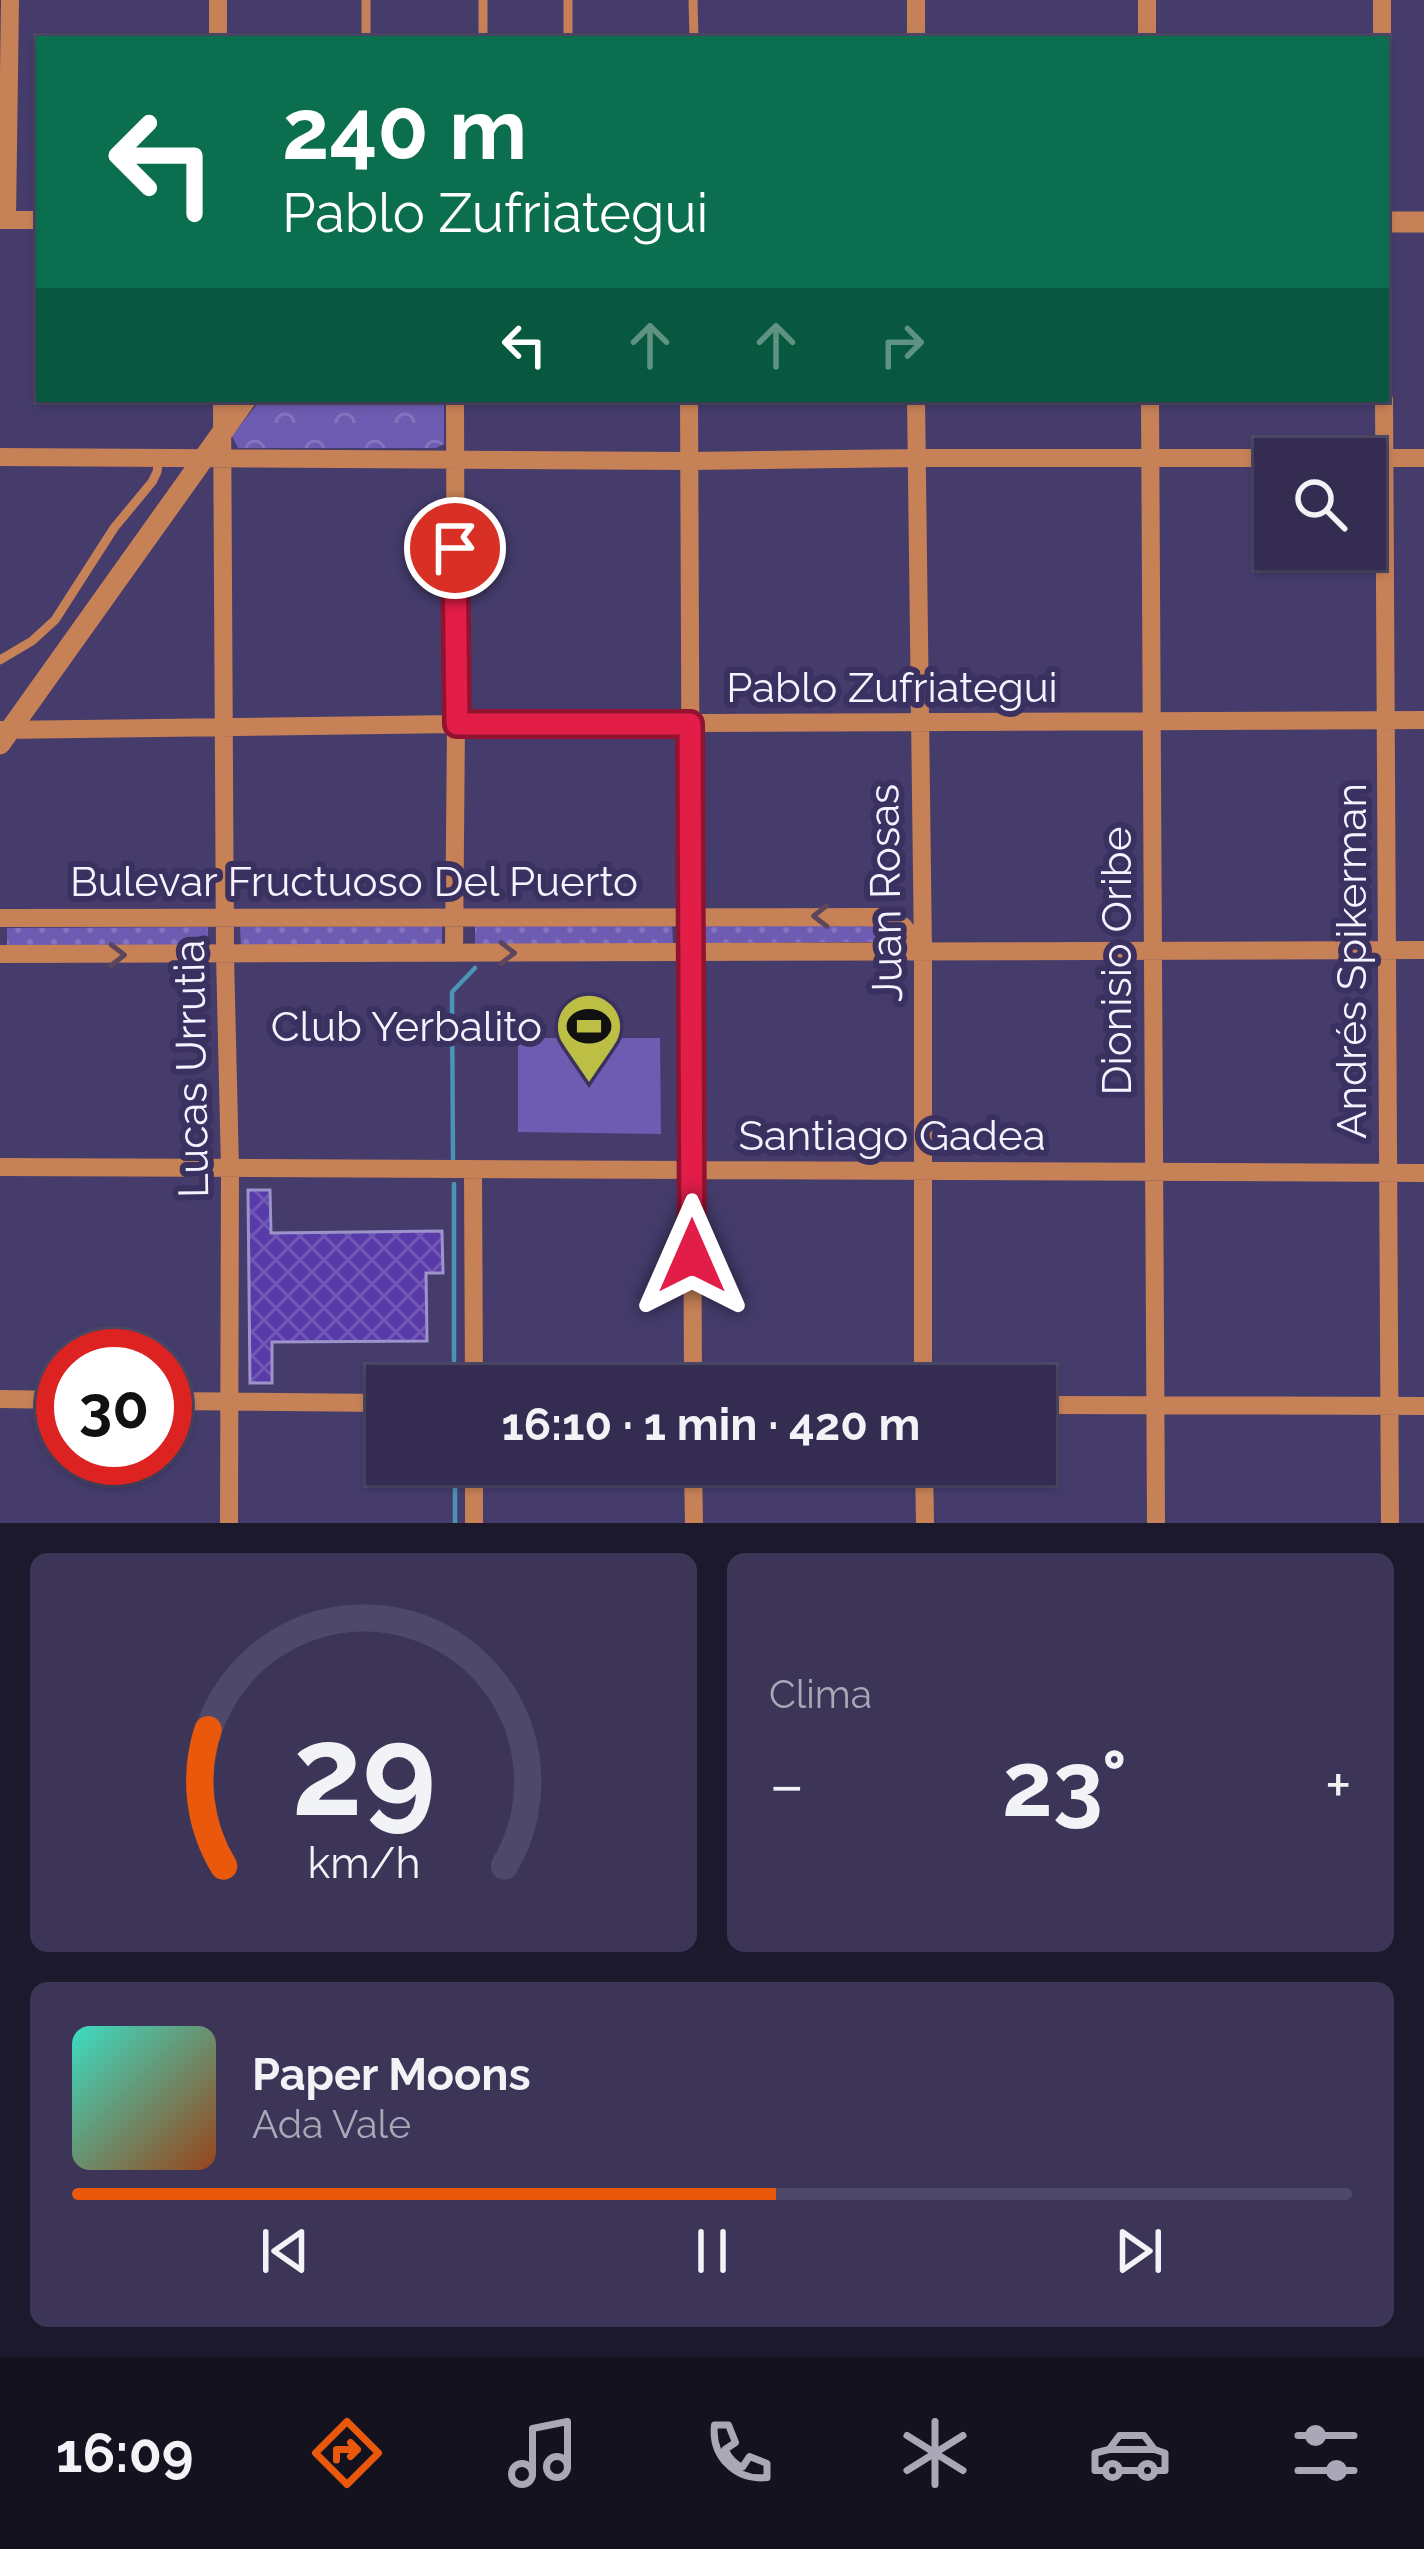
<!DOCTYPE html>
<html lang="es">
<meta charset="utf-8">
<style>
body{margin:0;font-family:Raleway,sans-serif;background:#3c3558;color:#f1f3f6;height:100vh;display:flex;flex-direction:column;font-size:45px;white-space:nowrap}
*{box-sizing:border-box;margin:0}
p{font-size:39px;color:#a9a8b7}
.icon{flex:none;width:66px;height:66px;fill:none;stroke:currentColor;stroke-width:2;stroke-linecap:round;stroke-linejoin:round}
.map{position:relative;height:1523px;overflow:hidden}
.side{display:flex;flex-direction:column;gap:30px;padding:30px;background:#1d192d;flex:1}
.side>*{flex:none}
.guide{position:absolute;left:36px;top:36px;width:1353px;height:366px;border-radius:0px;box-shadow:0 3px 9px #0004,0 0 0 3px #4e4968;background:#0b6e4f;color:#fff;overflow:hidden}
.tools{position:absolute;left:1254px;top:438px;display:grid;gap:24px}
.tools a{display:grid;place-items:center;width:132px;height:132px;border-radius:0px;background:#342d51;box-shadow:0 3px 9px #0004,0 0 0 3px #4e4968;font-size:60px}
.speed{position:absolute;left:36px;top:1329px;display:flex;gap:24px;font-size:60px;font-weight:700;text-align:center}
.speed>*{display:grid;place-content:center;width:156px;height:156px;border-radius:50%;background:#342d51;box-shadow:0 3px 9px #0004,0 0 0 3px #4e4968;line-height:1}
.speed .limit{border:18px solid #d22;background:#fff;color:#111}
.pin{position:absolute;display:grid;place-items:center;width:102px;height:102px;color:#fff;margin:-51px;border:6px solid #fff;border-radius:50%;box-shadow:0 3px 12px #0007}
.me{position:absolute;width:132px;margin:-66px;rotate:0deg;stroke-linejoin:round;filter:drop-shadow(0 0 9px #0008)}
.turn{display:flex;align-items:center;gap:42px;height:252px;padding:0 48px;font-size:54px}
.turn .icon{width:156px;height:156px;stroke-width:2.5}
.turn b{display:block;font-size:84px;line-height:102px}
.lanes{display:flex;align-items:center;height:114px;padding:0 48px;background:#0003;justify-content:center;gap:60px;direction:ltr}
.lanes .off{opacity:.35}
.big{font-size:90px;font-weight:700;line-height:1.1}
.side .widget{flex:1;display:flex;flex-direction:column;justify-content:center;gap:18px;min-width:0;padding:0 42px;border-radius:18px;background:#3c3558}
.side .dial{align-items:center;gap:0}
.dial svg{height:312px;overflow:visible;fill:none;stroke:#4e4968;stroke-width:7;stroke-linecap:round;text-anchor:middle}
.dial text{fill:#f1f3f6;stroke:none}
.song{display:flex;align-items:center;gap:36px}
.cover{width:144px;height:144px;border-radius:18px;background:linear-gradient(135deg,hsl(170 70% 55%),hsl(20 70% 35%))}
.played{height:12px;border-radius:6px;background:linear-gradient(90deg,#ea580c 55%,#4e4968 55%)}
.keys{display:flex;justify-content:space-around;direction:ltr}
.heat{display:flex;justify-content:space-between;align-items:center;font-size:66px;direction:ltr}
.side .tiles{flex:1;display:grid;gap:30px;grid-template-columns:1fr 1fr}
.widget:last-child{grid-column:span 2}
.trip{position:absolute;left:366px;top:1365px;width:690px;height:120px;border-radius:0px;background:#342d51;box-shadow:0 3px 9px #0004,0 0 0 3px #4e4968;font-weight:700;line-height:120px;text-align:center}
.menu{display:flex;height:192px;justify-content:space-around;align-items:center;background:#151220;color:#a9a8b7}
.menu .icon{width:84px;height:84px}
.menu .active{color:#ea580c}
.menu b{font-size:54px;color:#f1f3f6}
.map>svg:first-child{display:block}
</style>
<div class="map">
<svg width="1424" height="1523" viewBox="0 0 1424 1523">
<defs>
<pattern id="grass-dots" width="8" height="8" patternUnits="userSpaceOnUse" patternTransform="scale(3)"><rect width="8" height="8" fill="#6e5cb2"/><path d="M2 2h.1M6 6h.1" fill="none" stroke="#8374be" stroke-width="1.8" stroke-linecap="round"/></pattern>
<pattern id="park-crowns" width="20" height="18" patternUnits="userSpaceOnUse" patternTransform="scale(3)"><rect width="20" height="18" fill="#6e5cb2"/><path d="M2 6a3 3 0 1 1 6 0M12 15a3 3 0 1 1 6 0" fill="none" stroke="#8374be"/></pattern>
<pattern id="building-cross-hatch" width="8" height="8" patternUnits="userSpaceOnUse" patternTransform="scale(3)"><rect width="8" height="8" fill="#593aa9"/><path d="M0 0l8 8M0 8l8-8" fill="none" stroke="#7157b6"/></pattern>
</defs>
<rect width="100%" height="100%" fill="#453c6c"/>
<path fill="url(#grass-dots)" d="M881,923V942L705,943V924Z
M672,924L673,944L475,945V926Z
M442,926V945L241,946L240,927Z
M208,927V946L7,948V928Z"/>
<path fill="url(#park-crowns)" d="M261,399H444V444L436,448H238L232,436Z"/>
<path fill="#6e5cb2" d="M518,1038H660L661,1134L518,1132Z"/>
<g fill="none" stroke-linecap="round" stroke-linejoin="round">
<path stroke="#4a95b3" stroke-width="4.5" d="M453,1159L452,992L475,968
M454,1386V1184
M455,1464V1523"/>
</g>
<path fill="url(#building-cross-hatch)" stroke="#9b93ca" stroke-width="3" d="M248,1190H270L271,1233L442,1231L443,1273H426L427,1341L272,1342V1383H250Z"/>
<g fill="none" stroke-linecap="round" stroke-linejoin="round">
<path stroke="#c68157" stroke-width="9" d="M366,0V39
M483,0V39
M568,0V39
M693,0L694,39
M0,660L32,641L55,620L114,528L152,482L157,472L159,456"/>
<path stroke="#c68157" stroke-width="18" d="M916,0V39
M1147,0V39
M1382,0V39
M218,39V0
M0,220H39
M7,220L10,0
M222,399L225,955L230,1169L229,1523
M689,399L693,1386
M916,399L923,952V1386
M1150,399L1156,1523
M1384,399L1390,1523
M0,457L690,461L916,458H1424
M0,730L456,724L1424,720
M0,918L878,917L903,926L923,952
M454,953L456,724L455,399
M0,954L1424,950
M0,1167L1424,1173
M473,1170L474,1386
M0,1399L63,1400
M165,1401L387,1403
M1035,1405L1424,1406
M693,1464L694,1523
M924,1464L925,1523
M474,1523V1464"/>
<path stroke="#c68157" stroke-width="21" d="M1386,222H1424
M0,744L246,399"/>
</g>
<defs><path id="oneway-chevron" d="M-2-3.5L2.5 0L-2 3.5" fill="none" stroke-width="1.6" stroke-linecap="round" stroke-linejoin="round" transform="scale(3)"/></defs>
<g stroke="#5e455e">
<use href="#oneway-chevron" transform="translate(821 916) rotate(-180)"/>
<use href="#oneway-chevron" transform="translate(507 953)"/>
<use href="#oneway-chevron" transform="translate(117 955)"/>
</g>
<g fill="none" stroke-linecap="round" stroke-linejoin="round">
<defs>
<path id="route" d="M455,548L457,724H690L692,1256"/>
</defs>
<use href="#route" stroke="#92132f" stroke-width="30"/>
<use href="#route" stroke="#e11d48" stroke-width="21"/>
</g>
<defs>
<symbol id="stadium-pin" viewBox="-11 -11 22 30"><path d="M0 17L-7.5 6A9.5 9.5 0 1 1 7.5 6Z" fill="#bcbf44" stroke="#3b3160"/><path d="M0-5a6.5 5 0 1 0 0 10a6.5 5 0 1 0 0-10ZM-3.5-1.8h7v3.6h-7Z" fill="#111"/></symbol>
</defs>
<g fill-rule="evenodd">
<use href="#stadium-pin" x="551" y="988" width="76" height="104"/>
</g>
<g text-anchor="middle" stroke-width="12" stroke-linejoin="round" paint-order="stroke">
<g font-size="42" fill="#f4f3ff" stroke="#3b3160">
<text x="892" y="702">Pablo Zufriategui</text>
<text x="354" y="896">Bulevar Fructuoso Del Puerto</text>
<text transform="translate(885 893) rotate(-91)" y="15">Juan Rosas</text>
<text transform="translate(1116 961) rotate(-90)" y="15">Dionisio Oribe</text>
<text transform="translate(1351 961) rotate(-90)" y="15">Andrés Spikerman</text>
<text transform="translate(191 1069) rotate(-91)" y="15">Lucas Urrutia</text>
<text x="892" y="1150">Santiago Gadea</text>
</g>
<g font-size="42" fill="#f4f3ff" stroke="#3b3160" text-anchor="end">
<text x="542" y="1041">Club Yerbalito</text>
</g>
</g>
</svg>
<div class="tools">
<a><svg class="icon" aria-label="search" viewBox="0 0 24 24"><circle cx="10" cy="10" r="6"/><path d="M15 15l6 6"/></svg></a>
</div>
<div class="speed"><div class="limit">30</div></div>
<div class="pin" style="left:455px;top:548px;background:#d93025"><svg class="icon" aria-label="arrive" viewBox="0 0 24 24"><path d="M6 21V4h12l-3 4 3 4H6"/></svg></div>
<svg class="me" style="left:692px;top:1256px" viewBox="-20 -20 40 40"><path d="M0-17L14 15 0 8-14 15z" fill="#e11d48" stroke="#fff" stroke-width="4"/></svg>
<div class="trip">16:10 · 1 min · 420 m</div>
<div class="guide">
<div class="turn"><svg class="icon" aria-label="left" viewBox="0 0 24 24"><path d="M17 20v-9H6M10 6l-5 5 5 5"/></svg><div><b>240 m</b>Pablo Zufriategui</div></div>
<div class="lanes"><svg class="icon" aria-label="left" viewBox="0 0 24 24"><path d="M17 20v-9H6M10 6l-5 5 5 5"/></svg><svg class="icon off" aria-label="ahead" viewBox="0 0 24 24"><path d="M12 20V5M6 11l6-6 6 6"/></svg><svg class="icon off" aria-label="ahead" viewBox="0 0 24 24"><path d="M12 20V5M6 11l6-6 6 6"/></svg><svg class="icon off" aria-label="right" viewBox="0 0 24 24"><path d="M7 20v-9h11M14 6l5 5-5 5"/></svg></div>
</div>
</div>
<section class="side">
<div class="tiles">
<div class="widget dial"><svg viewBox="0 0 100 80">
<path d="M14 69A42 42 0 1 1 86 69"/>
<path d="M14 69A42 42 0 0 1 10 34" stroke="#ea580c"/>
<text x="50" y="56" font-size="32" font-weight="700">29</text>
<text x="50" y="72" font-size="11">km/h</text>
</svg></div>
<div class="widget"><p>Clima</p>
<div class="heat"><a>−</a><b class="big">23°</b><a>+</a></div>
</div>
<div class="widget">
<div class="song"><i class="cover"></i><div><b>Paper Moons</b><p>Ada Vale</p></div></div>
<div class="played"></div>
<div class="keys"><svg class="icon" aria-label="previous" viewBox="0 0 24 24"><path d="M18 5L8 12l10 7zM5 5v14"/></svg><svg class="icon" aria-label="pause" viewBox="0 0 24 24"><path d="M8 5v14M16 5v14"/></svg><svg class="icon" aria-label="next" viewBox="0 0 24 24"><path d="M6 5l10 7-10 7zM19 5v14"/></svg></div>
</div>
</div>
</section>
<nav class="menu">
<b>16:09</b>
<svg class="icon active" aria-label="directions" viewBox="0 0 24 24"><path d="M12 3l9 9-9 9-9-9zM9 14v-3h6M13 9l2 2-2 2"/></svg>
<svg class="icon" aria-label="music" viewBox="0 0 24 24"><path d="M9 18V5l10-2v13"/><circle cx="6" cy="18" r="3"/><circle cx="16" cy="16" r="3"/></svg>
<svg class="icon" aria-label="phone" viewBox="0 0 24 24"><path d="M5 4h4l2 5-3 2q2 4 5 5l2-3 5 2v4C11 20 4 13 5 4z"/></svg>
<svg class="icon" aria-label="climate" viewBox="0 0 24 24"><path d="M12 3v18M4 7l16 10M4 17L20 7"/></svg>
<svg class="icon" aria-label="car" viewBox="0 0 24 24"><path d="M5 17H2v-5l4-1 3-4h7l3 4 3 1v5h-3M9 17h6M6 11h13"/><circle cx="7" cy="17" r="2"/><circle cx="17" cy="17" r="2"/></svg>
<svg class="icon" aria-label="filters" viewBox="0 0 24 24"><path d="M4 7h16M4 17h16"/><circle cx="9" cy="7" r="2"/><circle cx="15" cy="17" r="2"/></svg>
</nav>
